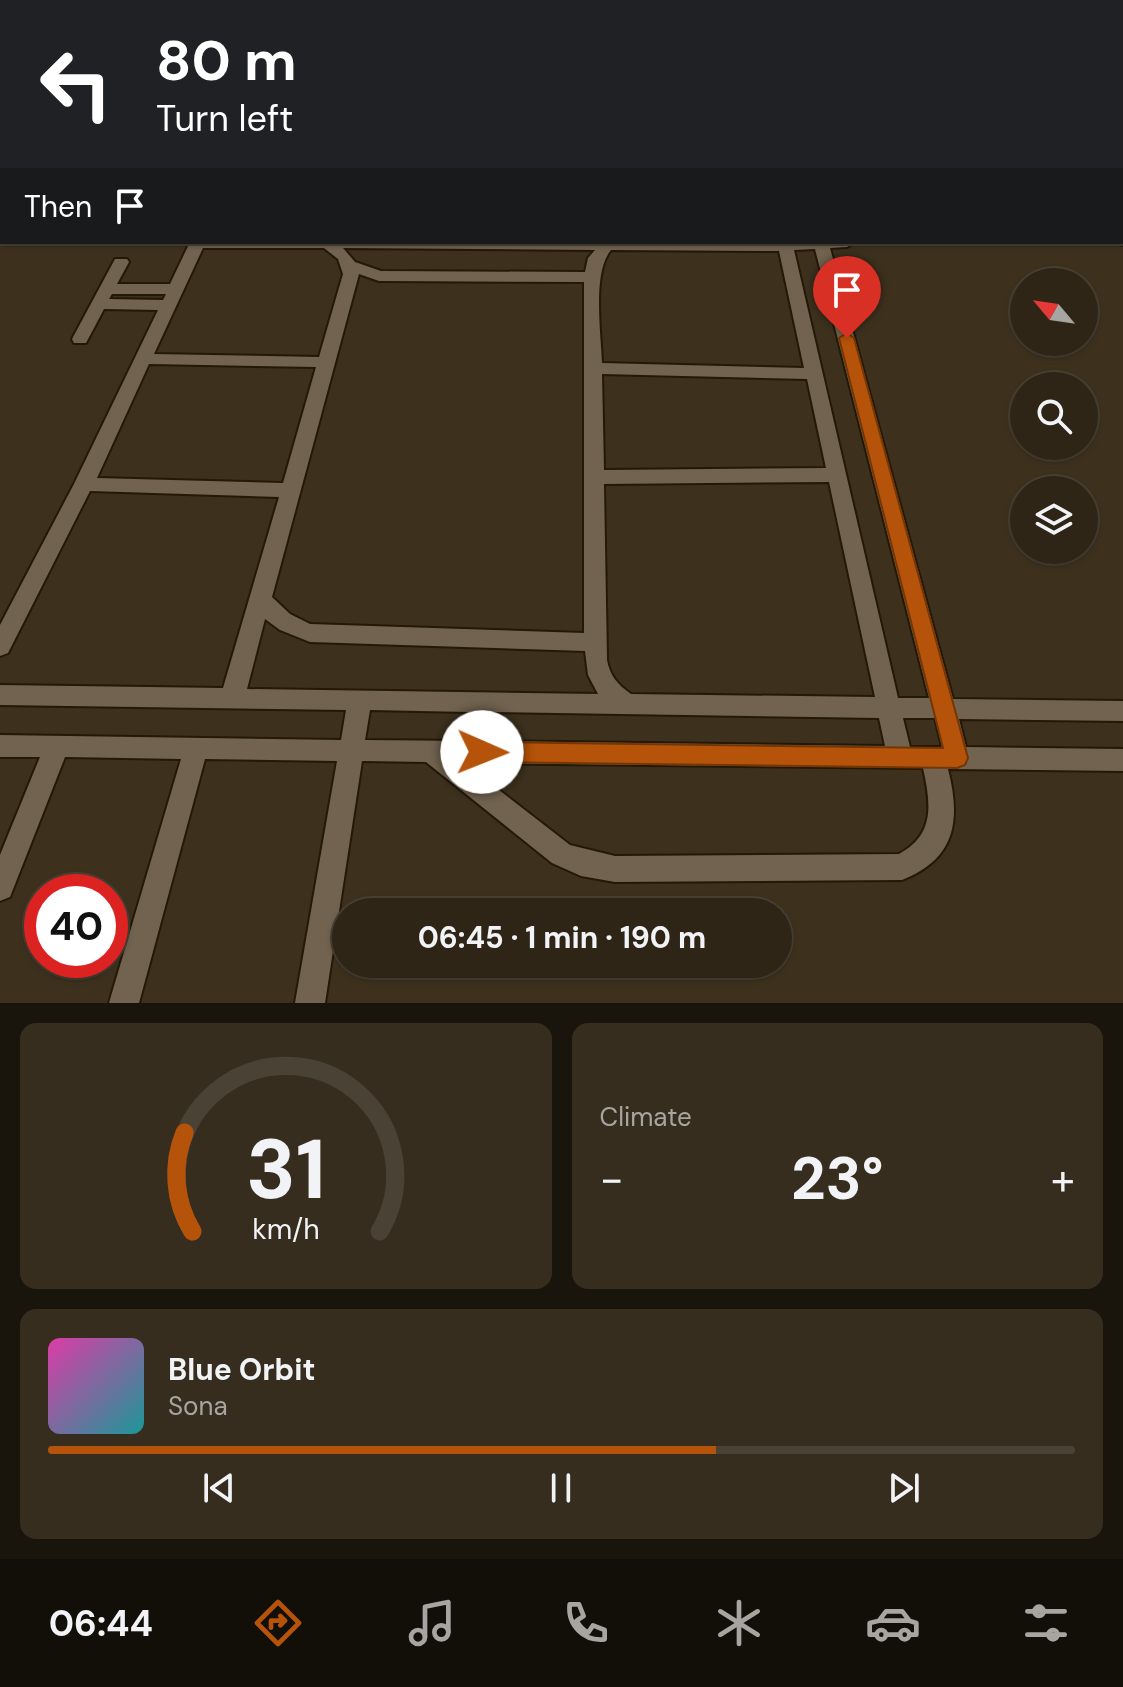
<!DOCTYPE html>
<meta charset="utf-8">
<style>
body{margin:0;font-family:"DM Sans",sans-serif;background:#362d1f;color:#f1f3f6;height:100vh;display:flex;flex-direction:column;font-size:30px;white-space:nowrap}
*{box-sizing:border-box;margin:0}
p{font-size:26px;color:#a7a5a1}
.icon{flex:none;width:44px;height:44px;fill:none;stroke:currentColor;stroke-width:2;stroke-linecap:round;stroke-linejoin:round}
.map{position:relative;height:1003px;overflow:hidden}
.sheet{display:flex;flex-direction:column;gap:20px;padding:20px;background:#19140c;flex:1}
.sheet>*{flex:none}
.guide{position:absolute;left:0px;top:0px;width:1124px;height:244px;box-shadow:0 2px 6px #0004,0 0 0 2px #494235;background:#202124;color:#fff;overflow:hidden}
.needle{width:52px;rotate:299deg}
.tools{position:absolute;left:1010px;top:268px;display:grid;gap:16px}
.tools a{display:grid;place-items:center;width:88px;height:88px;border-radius:50%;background:#2e2516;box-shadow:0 2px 6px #0004,0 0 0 2px #494235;font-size:40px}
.speed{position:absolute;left:24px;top:874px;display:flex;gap:16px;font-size:40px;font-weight:700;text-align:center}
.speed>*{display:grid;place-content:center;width:104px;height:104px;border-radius:50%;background:#2e2516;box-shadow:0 2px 6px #0004,0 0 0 2px #494235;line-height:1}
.speed .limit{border:12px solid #d22;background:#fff;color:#111}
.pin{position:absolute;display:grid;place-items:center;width:68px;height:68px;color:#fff;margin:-82px -34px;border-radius:50% 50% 50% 0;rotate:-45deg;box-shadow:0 0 8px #0007}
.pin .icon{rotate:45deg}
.me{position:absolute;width:88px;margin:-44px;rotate:91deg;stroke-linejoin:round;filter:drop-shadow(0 0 6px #0008)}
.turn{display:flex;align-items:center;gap:28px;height:168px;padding:0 24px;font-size:36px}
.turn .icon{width:104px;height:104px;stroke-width:2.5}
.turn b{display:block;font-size:56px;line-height:68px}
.then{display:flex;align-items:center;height:76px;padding:0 24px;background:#0003;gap:16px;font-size:30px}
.big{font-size:60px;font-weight:700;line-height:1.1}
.sheet .card{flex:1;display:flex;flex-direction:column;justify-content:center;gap:12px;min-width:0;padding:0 28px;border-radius:16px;background:#362d1f}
.sheet .dial{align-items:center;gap:0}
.dial svg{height:208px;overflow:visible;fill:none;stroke:#494235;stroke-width:7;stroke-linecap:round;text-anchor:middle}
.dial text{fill:#f1f3f6;stroke:none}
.song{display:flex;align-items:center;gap:24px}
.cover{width:96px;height:96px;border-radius:12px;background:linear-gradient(135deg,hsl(320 70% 55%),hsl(180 70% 35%))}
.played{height:8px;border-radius:4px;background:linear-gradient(90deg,#b45309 65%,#494235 65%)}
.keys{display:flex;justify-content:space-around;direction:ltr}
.heat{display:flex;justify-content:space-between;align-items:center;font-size:44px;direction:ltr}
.sheet .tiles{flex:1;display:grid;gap:20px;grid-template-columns:1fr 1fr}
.card:last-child{grid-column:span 2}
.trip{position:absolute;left:332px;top:898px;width:460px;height:80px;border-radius:40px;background:#2e2516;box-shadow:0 2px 6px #0004,0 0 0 2px #494235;font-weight:700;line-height:80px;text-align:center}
.menu{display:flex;height:128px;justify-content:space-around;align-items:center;background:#120f09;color:#a7a5a1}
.menu .icon{width:56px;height:56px}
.menu .active{color:#b45309}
.menu b{font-size:36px;color:#f1f3f6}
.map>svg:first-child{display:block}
</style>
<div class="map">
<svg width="1123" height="1003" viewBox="0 0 1123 1003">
<rect width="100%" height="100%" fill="#3d311e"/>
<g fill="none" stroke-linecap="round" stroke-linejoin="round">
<defs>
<path id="minor" d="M727,0H737V2H727Z
M752,0H762L763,2H753Z
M1122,61H1123V69H1122Z
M1122,146H1123V155H1122Z
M1122,235L1123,245L1117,243L1122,242Z
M190,242H855L847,247L830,248L953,699L1123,701V721L959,719L966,747L1123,749V771L948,769C961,820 956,859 902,880L615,882L581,876L552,863L426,762L362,761L325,1003H295L337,761L205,759L139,1003H109L181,759L65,757L10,897L0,901V855L40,757H0V735L341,740L346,710L0,705V685L223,688L279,497L90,491L8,653L0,656V625L74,484L158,310L104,309L86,343H74L72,339L115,259H127L129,262L117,284H170ZM203,248H324L338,259L343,274L319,357L154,354ZM343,248L595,250L588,258L585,272L381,271L355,262ZM815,249L929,698H898L794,250ZM611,250L779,251L804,368L602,363C601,332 592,273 611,250ZM359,274L379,281L584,282V633L310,624L290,614L272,597ZM112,294H166L163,300L109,299ZM149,364L316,367L283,483L97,478ZM602,374L807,379L826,468L604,470ZM829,482L875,697L631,694C618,685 610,676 607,660L604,484ZM265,619L280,630L310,642L585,651L588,675L598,694L247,689ZM370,710L468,712L469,741L365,740ZM492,712L879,718L885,746L494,741ZM903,718H935L942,747H910ZM464,763L923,768C931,804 935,835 899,854L615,856L570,845Z"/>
<path id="major" d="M2,79V88L0,89V80Z"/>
<path id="highway" d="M2,104V115L0,116V105Z
M2,162V173L0,174V163Z
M0,194H2L0,206Z"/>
</defs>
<use href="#minor" stroke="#241807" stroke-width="4"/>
<use href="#major" stroke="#241807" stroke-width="4"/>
<use href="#highway" stroke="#241807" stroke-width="4"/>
<use href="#minor" fill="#71634f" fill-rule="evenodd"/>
<use href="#major" fill="#b47cb7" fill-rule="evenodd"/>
<use href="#highway" fill="#e08cfc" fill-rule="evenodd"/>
</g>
<path fill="#b45309" stroke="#753606" stroke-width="2" d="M847,333L854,338L968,758L965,765L957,768L482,762L474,759L471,752L474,745L482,742L943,748L839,338Z"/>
</svg>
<div class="tools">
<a><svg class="needle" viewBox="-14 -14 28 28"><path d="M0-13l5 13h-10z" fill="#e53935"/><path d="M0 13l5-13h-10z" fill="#a7a5a1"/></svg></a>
<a><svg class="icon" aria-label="search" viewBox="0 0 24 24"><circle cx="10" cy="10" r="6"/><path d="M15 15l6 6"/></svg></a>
<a><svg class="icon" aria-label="layers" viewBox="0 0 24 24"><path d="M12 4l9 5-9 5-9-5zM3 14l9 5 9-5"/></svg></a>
</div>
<div class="speed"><div class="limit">40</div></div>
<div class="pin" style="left:847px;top:338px;background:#d93025"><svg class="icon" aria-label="arrive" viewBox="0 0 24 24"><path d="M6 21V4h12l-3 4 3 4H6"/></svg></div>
<svg class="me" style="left:482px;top:752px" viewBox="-20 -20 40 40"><circle r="19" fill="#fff"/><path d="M0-13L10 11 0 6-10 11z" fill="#b45309"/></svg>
<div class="trip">06:45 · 1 min · 190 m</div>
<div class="guide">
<div class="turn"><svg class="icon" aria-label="left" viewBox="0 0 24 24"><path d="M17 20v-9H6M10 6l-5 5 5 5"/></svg><div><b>80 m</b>Turn left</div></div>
<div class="then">Then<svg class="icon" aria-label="arrive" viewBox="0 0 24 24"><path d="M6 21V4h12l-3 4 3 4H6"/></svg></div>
</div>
</div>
<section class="sheet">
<div class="tiles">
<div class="card dial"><svg viewBox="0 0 100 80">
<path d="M14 69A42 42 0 1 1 86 69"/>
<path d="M14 69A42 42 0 0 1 11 31" stroke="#b45309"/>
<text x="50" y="56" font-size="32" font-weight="700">31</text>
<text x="50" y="72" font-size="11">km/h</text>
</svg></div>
<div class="card"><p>Climate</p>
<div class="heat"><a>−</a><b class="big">23°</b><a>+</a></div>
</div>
<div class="card">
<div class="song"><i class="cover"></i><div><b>Blue Orbit</b><p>Sona</p></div></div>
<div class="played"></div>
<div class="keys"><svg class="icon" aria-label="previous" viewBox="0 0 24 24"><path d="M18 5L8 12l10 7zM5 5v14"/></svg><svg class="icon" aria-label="pause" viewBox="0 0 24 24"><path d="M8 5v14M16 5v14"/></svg><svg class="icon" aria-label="next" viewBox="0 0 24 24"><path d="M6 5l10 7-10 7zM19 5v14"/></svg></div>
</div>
</div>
</section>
<nav class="menu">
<b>06:44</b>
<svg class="icon active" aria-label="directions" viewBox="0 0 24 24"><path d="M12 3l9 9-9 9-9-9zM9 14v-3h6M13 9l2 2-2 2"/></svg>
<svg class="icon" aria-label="music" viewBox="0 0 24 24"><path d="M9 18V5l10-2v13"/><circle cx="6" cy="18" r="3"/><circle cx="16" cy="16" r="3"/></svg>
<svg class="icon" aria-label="phone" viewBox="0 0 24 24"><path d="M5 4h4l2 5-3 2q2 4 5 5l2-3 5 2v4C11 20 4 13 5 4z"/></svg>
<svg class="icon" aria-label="climate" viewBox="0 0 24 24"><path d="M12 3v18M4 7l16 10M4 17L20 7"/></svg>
<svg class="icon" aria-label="car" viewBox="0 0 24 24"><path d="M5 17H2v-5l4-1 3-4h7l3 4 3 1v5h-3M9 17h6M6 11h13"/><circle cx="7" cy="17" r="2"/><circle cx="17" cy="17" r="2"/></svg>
<svg class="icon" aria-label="filters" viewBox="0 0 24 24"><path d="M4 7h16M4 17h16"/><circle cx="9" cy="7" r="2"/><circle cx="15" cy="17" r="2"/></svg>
</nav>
